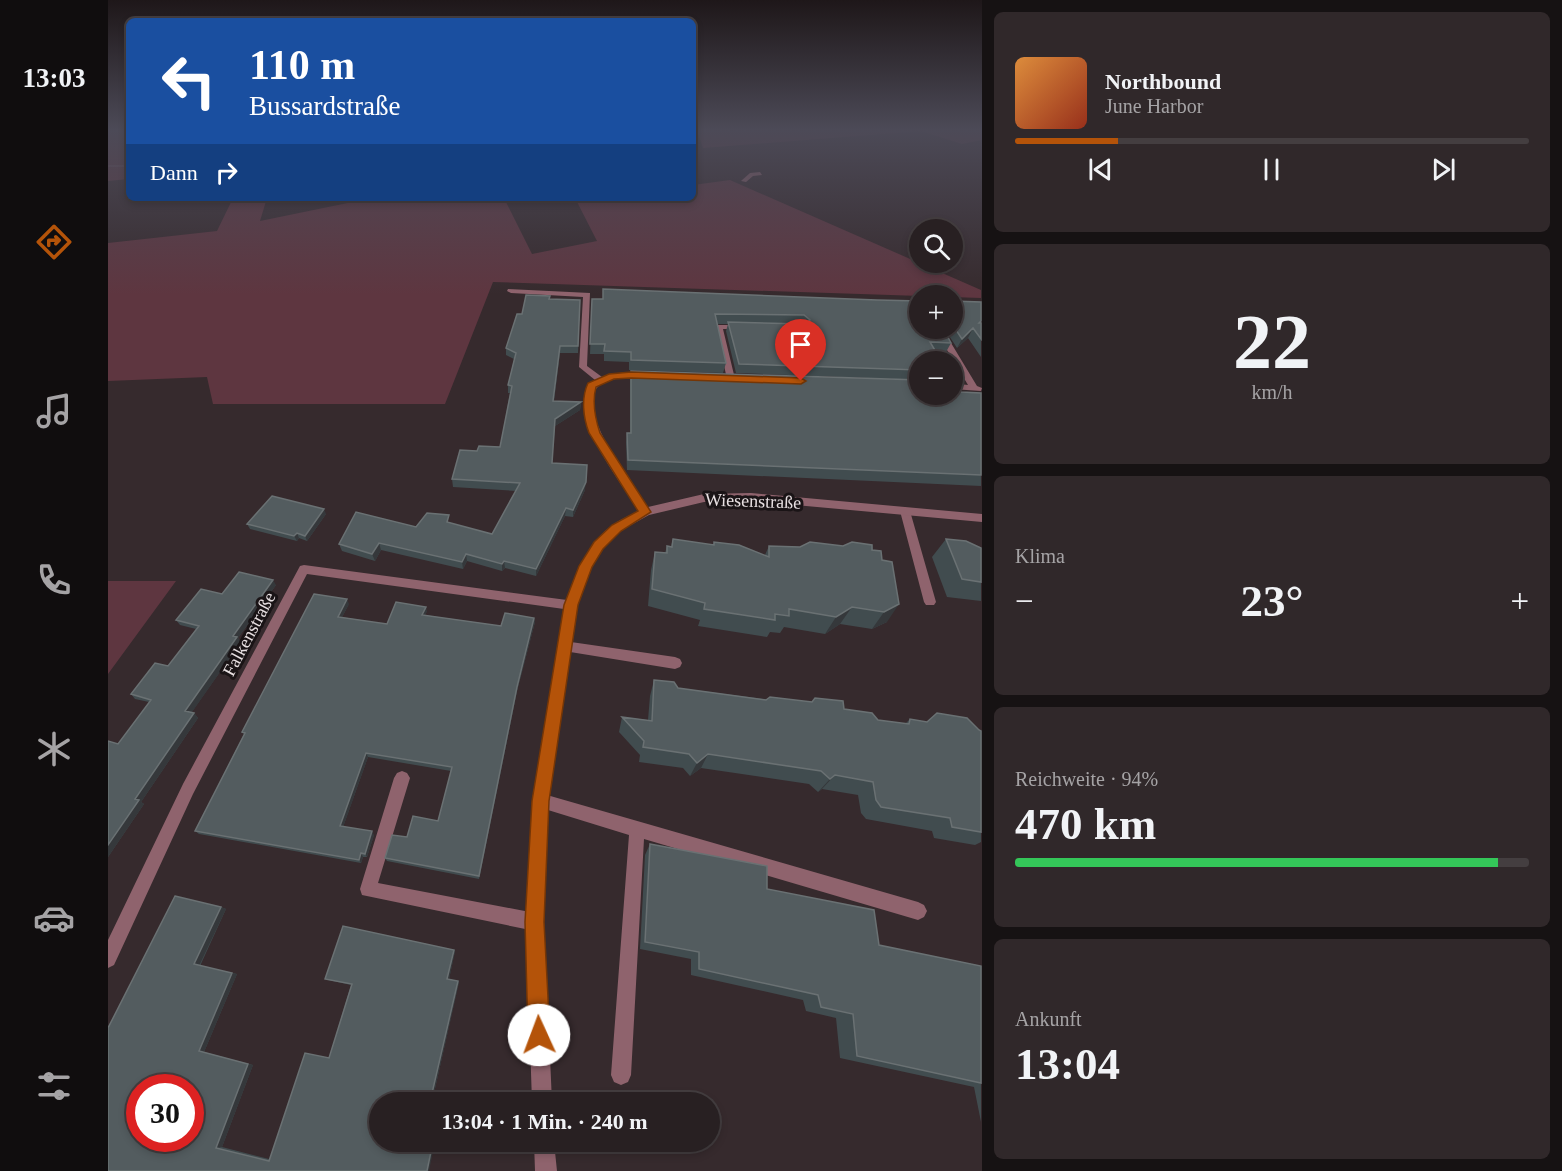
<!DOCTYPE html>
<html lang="de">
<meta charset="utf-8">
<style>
body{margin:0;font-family:"Times New Roman",serif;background:#30282a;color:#f1f3f6;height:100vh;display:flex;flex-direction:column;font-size:22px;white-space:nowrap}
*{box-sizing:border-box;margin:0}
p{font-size:20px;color:#a5a3a5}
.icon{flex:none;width:33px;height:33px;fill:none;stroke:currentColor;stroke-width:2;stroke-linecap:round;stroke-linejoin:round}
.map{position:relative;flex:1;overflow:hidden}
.details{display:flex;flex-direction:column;gap:12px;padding:12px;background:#161213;width:580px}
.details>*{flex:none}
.banner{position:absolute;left:18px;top:18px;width:570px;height:183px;border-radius:9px;box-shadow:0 3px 9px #0003,0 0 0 2px #443e40;background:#1a4fa0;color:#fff;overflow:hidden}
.controls{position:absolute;left:801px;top:219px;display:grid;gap:12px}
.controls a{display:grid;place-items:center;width:54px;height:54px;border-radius:50%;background:#282022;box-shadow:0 3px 9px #0003,0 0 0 2px #443e40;font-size:30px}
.speed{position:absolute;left:18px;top:1074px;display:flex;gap:12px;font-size:30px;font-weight:700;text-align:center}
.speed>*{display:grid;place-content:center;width:78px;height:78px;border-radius:50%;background:#282022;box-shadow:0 3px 9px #0003,0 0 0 2px #443e40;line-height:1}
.speed .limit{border:9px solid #d22;background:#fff;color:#111}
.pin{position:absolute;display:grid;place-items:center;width:51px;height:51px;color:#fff;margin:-62px -26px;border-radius:50% 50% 50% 0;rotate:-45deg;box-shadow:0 0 6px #0007}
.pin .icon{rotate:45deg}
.me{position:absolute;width:66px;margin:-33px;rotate:358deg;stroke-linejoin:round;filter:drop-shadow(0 0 4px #0008)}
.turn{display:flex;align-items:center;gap:21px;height:126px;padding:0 24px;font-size:27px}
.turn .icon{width:78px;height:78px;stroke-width:2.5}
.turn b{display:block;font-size:42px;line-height:51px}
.then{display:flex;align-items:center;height:57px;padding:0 24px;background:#0003;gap:12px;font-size:22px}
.big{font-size:45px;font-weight:700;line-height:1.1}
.details .card{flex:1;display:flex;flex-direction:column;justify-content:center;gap:9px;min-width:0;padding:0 21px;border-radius:9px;background:#30282a}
.details .dial{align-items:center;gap:0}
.dial b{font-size:78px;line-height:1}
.song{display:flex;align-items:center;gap:18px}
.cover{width:72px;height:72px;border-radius:9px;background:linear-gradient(135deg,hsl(30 70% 55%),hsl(10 70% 35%))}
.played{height:6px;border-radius:3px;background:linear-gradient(90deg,#b45309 20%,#443e40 20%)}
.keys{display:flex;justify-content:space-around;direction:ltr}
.heat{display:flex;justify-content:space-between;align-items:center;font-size:33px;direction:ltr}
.charge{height:9px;border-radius:4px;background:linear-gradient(90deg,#34c759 94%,#443e40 0)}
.trip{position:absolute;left:261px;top:1092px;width:351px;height:60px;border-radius:30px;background:#282022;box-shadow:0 3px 9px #0003,0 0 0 2px #443e40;font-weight:700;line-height:60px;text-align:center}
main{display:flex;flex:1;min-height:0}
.dock{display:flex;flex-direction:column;width:108px;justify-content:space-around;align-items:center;background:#100d0e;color:#a5a3a5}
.dock .icon{width:42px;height:42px}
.dock .selected{color:#b45309}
.dock b{font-size:27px;color:#f1f3f6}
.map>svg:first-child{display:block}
</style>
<main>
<nav class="dock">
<b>13:03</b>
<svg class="icon selected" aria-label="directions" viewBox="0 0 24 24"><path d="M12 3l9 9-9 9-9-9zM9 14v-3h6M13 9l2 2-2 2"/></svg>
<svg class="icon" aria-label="music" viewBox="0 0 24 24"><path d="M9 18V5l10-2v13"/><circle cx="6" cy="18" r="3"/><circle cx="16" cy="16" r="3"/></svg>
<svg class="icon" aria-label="phone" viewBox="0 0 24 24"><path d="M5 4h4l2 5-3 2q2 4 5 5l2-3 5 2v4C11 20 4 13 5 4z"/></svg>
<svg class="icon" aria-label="climate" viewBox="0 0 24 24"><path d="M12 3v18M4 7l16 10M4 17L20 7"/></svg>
<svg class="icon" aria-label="car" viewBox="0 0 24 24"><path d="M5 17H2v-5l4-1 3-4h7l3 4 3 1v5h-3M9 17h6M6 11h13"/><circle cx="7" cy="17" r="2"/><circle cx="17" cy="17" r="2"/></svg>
<svg class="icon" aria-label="filters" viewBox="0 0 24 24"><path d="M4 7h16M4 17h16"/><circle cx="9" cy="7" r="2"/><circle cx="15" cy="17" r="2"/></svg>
</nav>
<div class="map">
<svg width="874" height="1171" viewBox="0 0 874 1171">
<rect width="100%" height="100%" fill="#362a2d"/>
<path fill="#5e3640" d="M0,130H21V179L0,181Z
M589,130H873L874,140L854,144L813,131L595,148Z
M622,180L873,290V298L385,282L337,404H105L99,377L0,381V243L109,231L125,198H159L152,221L264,198H396L424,254L489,241L467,198H585V185Z
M0,581H68L0,674Z"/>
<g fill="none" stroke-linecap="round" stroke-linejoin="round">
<path fill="#694954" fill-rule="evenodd" d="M0,165H21V167H0Z"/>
<path fill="#8f636d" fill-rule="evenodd" d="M652,172L654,175L645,176L638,182L633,181L642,173Z
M607,325H634L638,327L634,329H615L627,379L626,381L619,379Z
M797,507L802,511L828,602L826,605H818L816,602L792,511Z
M456,641L567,657L572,659L574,663L572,667L567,669L456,651L451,650L450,646L451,642Z
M294,771L299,773L302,778L270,883L427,913L433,916L436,922L433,928L427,931L254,895L252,889L286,778L289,773Z
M432,793L810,902L816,905L819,911L816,917L810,920L536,839L523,1075L520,1082L513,1085L506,1082L503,1075L521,835L427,806L424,801L427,796Z"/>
<path fill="#8f636d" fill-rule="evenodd" d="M400,289L482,293L479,366L494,377C507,374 530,368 542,376L538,379C524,378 505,376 492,385C463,406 526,486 540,507L596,494L643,493L874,514V522L643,501L596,502L541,515L512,531L495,549L482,567L469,605L440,801L436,922L444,1102H424L418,922L424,801L456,609L199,574L85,794L6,965L0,968V940L75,784L192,566L196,565L459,600C469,572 480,542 506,524C513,519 522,515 531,511C514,483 452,408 487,380L471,367L475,297L403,293L399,291Z
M831,333H837L869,386L874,388L873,391L844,389V383L860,385L830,335Z
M426,1142H446L449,1171H427Z"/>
</g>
<path fill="#414c4f" d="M442,299L472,300L470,353H452L446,401L473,402L472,410L447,426L444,463L477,490L465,517L457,516L428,576L397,568L394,571L359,561L355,569L273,550L267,561L234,551L231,544L308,527L342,523L384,534L408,491L345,487L344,479L369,451L392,447L402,393H400V385L406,359L398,355V348L414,314Z
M484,299L769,300L843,343L838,352H829L812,362V380L628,373L618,331L620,324H609L618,363L615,373L521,370V362L496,361V354H482Z
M844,301L873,302V357L860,338L849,348L836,328H844Z
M523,371L873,393V486L519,470L518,443L519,433H522V380Z
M218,514L199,541L191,538L189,541L142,529L139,524Z
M565,539L605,545L606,542L657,555L661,546L692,547L764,545L779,622L764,629L732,624L717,634L676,627L672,633L662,632L659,637L590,626L592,620L540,606L543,570L547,552L557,553L559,546H563Z
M838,539L873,548V603V601L839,597L824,557Z
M168,585L130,638L133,642L83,713H86L90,718L33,802L36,804L0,857L10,744L41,702L27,699L23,694L60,666L88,629L72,625L68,620L114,594Z
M241,604L234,617L279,624L319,611L317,615L393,626L426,618L427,622L409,691L371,879L279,861L277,858L299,837L330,821L343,771L260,757L235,827L266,835L259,857H255L253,863L91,834L87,831L136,734L134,732Z
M546,680L570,688L736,709L770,720L797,724L802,719L873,731V842L867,845L826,838L824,831L758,819L753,813L750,795L714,789L710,792L701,784L593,768L582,776L575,768L531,762L532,755L511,732L514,717L540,720L542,696Z
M542,844L659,889L771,945L873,966V1122L866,1087L732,1058L728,1018L698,1011L695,1000L583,975V959L532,949L537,855Z
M113,907L118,909L92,966L129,974L96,1052L145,1065L114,1147L161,1159L221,1058L243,985L220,980L217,979L346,950L347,951L341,979L350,981L351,982L324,1102H272L321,1171H0Z"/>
<path fill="#35383b" d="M865,328L860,338L849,348L854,339Z
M452,346V353L445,408V401Z
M473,402L472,410L447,426V419Z
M478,482L477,490L465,517V510Z
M458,508L457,516L428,576V569Z
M216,509L218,514L199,541L197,536Z
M189,533L191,538L189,541L186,536Z
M271,543L273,550L267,561L264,554Z
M358,554L359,561L355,569L354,562Z
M396,561L397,568L394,571V564Z
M165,580L168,585L130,638L133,642L82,715L77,711L125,636Z
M239,599L241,604L232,621L230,617Z
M791,604L779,622L764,629L776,612Z
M318,607L319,611L315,620L314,615Z
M744,607L732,624L717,634L728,617Z
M426,618L427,622L409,691L371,879V876L409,687Z
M86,713L90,718L33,802L36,804L0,857V845L27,799Z
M258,753L260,757L234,830L232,826Z
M600,754L593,768L582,776L589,763Z
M727,775L714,789L710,792L722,779Z
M264,831L266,835L259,857L257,854Z
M253,853L255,857L253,863L251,860Z
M113,907L118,909L91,966L86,964Z
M346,950L347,951L341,980L339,979Z
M124,973L129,974L96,1052L91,1051Z
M350,981L351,982L324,1102H322Z
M140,1064L145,1065L114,1147L108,1148Z
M325,1142H327L321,1171H319Z"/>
<path fill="#535c5f" stroke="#6a7173" stroke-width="1.5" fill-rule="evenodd" d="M495,289L769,300L812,301V328H835L843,343L822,342L834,362H812V370L631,364L620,322L696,324L702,320L696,315L607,314L618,363L523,360V352L496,351L497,344H482L484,299H495Z
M418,295L442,296L441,299L472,300L470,346H452L445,401L473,402L447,419L444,463L479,465L478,482L465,510L458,508L428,569L396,561L394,564L358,554L354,562L271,543L264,554L231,544L248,512L308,527L319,513L341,515L339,522L384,534L412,483L344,479L352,450L369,451L371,446L392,447L404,386L400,385L408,353L398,348L409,314H414Z
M844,301L873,302V321L871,323H873V339L865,328L854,339L844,324Z
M523,371L812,380V394H844V379L853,392L873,393V475L520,460L519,433H523Z
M164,496L216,509L197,536L189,533L186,536L139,524Z
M565,539L606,545V542L631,545L661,557V546L692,547L702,542L735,546L744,542L764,545V550L773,551L774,560L784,562L791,604L776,612L744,607L728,617L681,609V616L667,614V620L596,609L597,603L544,589L547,552L559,553V546L564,547Z
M838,539L858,541L873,548V582L854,579Z
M131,572L165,580L125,636L129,637L77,711L86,713L27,799L31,800L0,845V741L10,744L43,700L23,694L47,663L60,666L91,626L68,620L93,589L114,594Z
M206,594L239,599L230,617L279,624L288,602L318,607L314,615L393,626L397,613L426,618L409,687L371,876L277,858L284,835L299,837L305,816L330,821L344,767L258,753L232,826L264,831L257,854L253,853L251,860L87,831L137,733L134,732Z
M546,680L566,682L570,688L658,700L662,697L704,702L707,698L735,701L736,709L764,713L770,720L801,724L802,719L819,722L829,713L859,718L871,730L873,731V832L844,827L842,818L773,807L768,800L765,782L727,775L722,779L713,771L600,754L589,763L581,754L535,747L536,741L514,717L544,721Z
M542,844L659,866V889L766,910L771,945L873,966V1083L749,1056L745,1014L713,1007L710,995L591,969V952L537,942Z
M67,896L113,907L86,964L124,973L91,1051L140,1064L108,1148L161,1161L197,1053L221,1058L244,984L217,979L235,926L346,950L339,979L350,981L322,1102H272V1142H325L319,1171H0V1028ZM32,1088H82V1138H32Z"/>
<linearGradient id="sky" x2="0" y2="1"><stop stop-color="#1e1719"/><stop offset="0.44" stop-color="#4c4a57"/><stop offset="1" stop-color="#4c4a57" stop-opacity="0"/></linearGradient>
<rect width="874" height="294" fill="url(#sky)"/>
<path fill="#b45309" stroke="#753606" stroke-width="1.5" d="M523,372L693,378L698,381L693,384L523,378L506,379L488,387C484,402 487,418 492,433L543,512L513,531L495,549L484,567L470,605L441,801L436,922L442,1035L439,1042L431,1046L423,1042L420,1035L417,922L424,801L456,605L471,566L486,542L504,525L530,511L481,433C475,417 473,398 480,383L501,374Z"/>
<g text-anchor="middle" stroke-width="6" stroke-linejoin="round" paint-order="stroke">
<g font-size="18" fill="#e8e0e2" stroke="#1a1416">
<text transform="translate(645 501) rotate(2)" y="6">Wiesenstraße</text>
<text transform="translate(141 634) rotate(-62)" y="6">Falkenstraße</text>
</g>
</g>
</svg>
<div class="controls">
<a><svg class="icon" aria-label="search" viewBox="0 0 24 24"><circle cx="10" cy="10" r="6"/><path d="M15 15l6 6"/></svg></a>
<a>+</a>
<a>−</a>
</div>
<div class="speed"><div class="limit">30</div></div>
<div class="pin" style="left:693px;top:381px;background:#d93025"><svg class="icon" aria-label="arrive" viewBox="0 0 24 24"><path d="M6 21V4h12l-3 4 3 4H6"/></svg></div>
<svg class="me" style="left:431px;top:1035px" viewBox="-20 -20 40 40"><circle r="19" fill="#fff"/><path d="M0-13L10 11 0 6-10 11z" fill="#b45309"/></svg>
<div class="trip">13:04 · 1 Min. · 240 m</div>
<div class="banner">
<div class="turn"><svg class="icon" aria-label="left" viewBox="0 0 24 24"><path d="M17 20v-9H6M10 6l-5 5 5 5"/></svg><div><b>110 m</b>Bussardstraße</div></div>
<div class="then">Dann<svg class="icon" aria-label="right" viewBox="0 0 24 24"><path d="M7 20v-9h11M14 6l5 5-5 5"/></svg></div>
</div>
</div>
<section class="details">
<div class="card">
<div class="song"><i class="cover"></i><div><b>Northbound</b><p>June Harbor</p></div></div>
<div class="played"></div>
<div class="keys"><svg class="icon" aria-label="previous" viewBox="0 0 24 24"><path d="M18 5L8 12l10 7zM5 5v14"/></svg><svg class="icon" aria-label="pause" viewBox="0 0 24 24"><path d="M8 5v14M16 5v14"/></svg><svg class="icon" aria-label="next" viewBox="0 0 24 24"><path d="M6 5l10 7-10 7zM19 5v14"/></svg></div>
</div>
<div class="card dial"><b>22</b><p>km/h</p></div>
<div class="card"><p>Klima</p>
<div class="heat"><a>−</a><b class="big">23°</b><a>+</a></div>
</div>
<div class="card"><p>Reichweite · 94%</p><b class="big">470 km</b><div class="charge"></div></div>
<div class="card"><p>Ankunft</p><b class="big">13:04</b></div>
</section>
</main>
